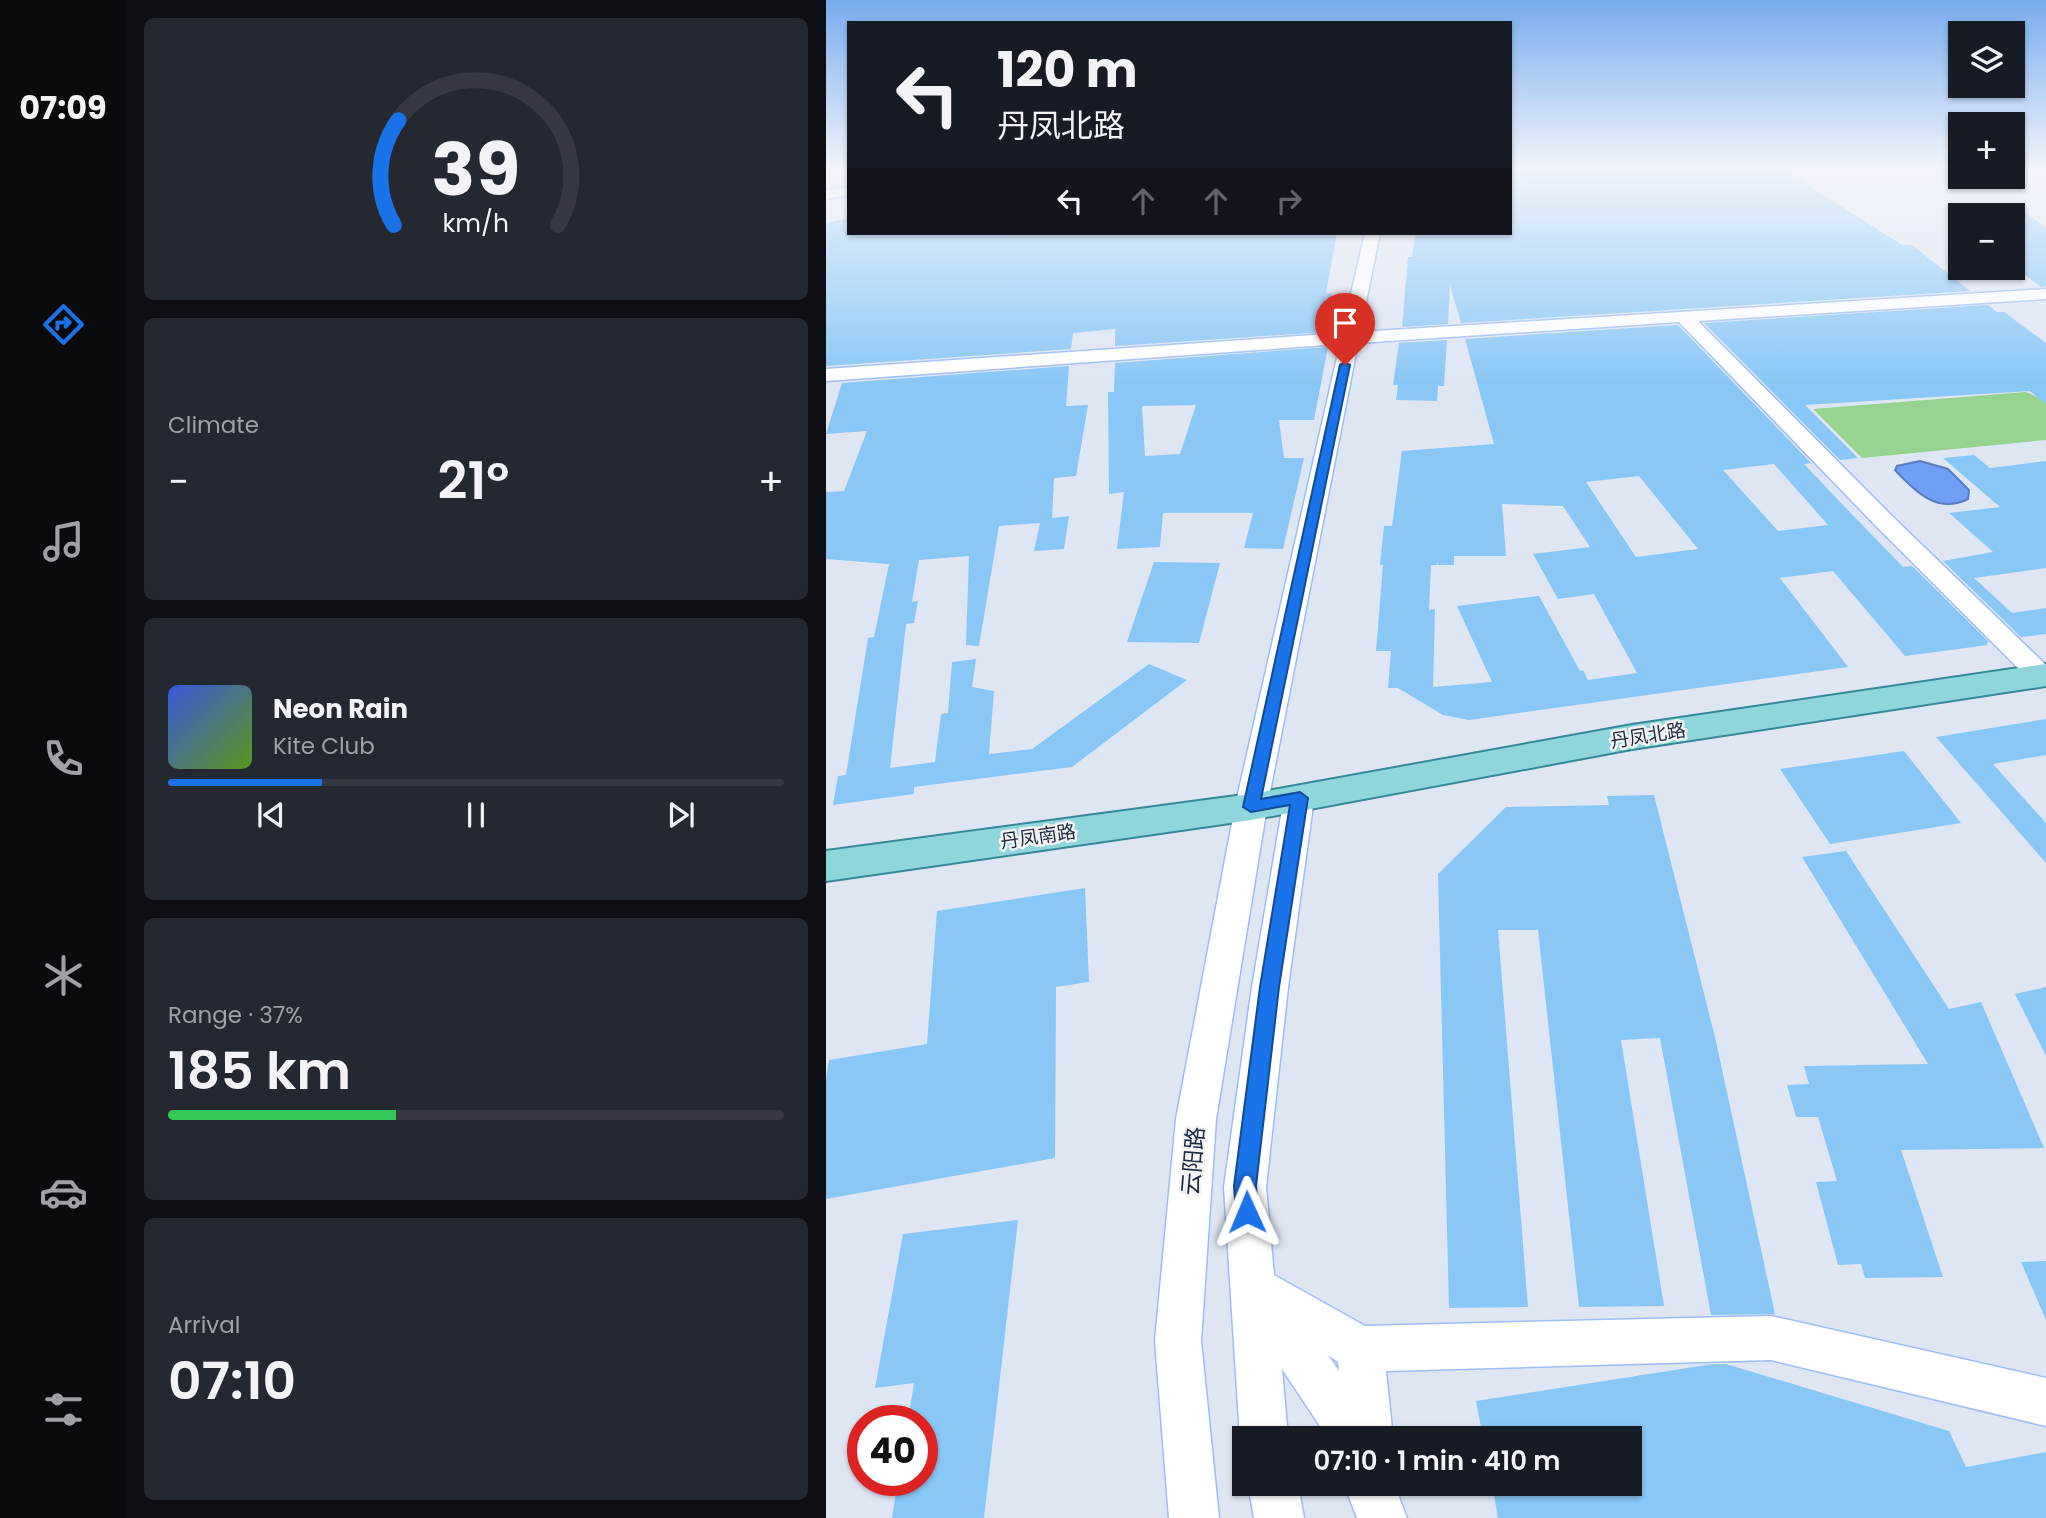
<!DOCTYPE html>
<meta charset="utf-8">
<style>
body{margin:0;font-family:Poppins,"Noto Sans SC",sans-serif;background:#242831;color:#f1f3f6;height:100vh;display:flex;flex-direction:column;font-size:26px;white-space:nowrap}
*{box-sizing:border-box;margin:0}
p{font-size:23px;color:#9ea1a6}
.icon{flex:none;width:38px;height:38px;fill:none;stroke:currentColor;stroke-width:2;stroke-linecap:round;stroke-linejoin:round}
.map{position:relative;flex:1;overflow:hidden}
.drawer{display:flex;flex-direction:column;gap:18px;padding:18px;background:#0d0f14;width:700px}
.drawer>*{flex:none}
.hud{position:absolute;left:21px;top:21px;width:665px;height:214px;border-radius:0px;box-shadow:0 2px 5px #0004;background:#171b24;color:#f1f3f6;overflow:hidden}
.tools{position:absolute;left:1122px;top:21px;display:grid;gap:14px}
.tools a{display:grid;place-items:center;width:77px;height:77px;border-radius:0px;background:#171b24;box-shadow:0 2px 5px #0004;font-size:35px}
.speed{position:absolute;left:21px;top:1405px;display:flex;gap:14px;font-size:35px;font-weight:700;text-align:center}
.speed>*{display:grid;place-content:center;width:91px;height:91px;border-radius:50%;background:#171b24;box-shadow:0 2px 5px #0004;line-height:1}
.speed .limit{border:10px solid #d22;background:#fff;color:#111}
.pin{position:absolute;display:grid;place-items:center;width:60px;height:60px;color:#fff;margin:-72px -30px;border-radius:50% 50% 50% 0;rotate:-45deg;box-shadow:0 0 7px #0007}
.pin .icon{rotate:45deg}
.me{position:absolute;width:77px;margin:-38px;rotate:359deg;stroke-linejoin:round;filter:drop-shadow(0 0 5px #0008)}
.turn{display:flex;align-items:center;gap:24px;height:147px;padding:0 35px;font-size:32px}
.turn .icon{width:91px;height:91px;stroke-width:2.5}
.turn b{display:block;font-size:49px;line-height:60px}
.lanes{display:flex;align-items:center;height:66px;padding:0 35px;background:#0003;justify-content:center;gap:35px;direction:ltr}
.lanes .off{opacity:.35}
.big{font-size:52px;font-weight:600;line-height:1.1}
.drawer .card{flex:1;display:flex;flex-direction:column;justify-content:center;gap:10px;min-width:0;padding:0 24px;border-radius:10px;background:#242831}
.drawer .dial{align-items:center;gap:0}
.dial svg{height:182px;overflow:visible;fill:none;stroke:#363941;stroke-width:7;stroke-linecap:round;text-anchor:middle}
.dial text{fill:#f1f3f6;stroke:none}
.song{display:flex;align-items:center;gap:21px}
.cover{width:84px;height:84px;border-radius:10px;background:linear-gradient(135deg,hsl(230 70% 55%),hsl(90 70% 35%))}
.played{height:7px;border-radius:4px;background:linear-gradient(90deg,#1a73e8 25%,#363941 25%)}
.keys{display:flex;justify-content:space-around;direction:ltr}
.heat{display:flex;justify-content:space-between;align-items:center;font-size:38px;direction:ltr}
.charge{height:10px;border-radius:5px;background:linear-gradient(90deg,#34c759 37%,#363941 0)}
.trip{position:absolute;left:406px;top:1426px;width:410px;height:70px;border-radius:0px;background:#171b24;box-shadow:0 2px 5px #0004;font-weight:600;line-height:70px;text-align:center}
main{display:flex;flex:1;min-height:0}
.menu{display:flex;flex-direction:column;width:126px;justify-content:space-around;align-items:center;background:#090b0e;color:#9ea1a6}
.menu .icon{width:49px;height:49px}
.menu .current{color:#1a73e8}
.menu b{font-size:32px;color:#f1f3f6}
.map>svg:first-child{display:block}
</style>
<main>
<nav class="menu">
<b>07:09</b>
<svg class="icon current" aria-label="directions" viewBox="0 0 24 24"><path d="M12 3l9 9-9 9-9-9zM9 14v-3h6M13 9l2 2-2 2"/></svg>
<svg class="icon" aria-label="music" viewBox="0 0 24 24"><path d="M9 18V5l10-2v13"/><circle cx="6" cy="18" r="3"/><circle cx="16" cy="16" r="3"/></svg>
<svg class="icon" aria-label="phone" viewBox="0 0 24 24"><path d="M5 4h4l2 5-3 2q2 4 5 5l2-3 5 2v4C11 20 4 13 5 4z"/></svg>
<svg class="icon" aria-label="climate" viewBox="0 0 24 24"><path d="M12 3v18M4 7l16 10M4 17L20 7"/></svg>
<svg class="icon" aria-label="car" viewBox="0 0 24 24"><path d="M5 17H2v-5l4-1 3-4h7l3 4 3 1v5h-3M9 17h6M6 11h13"/><circle cx="7" cy="17" r="2"/><circle cx="17" cy="17" r="2"/></svg>
<svg class="icon" aria-label="filters" viewBox="0 0 24 24"><path d="M4 7h16M4 17h16"/><circle cx="9" cy="7" r="2"/><circle cx="15" cy="17" r="2"/></svg>
</nav>
<section class="drawer">
<div class="card dial"><svg viewBox="0 0 100 80">
<path d="M14 69A42 42 0 1 1 86 69"/>
<path d="M14 69A42 42 0 0 1 16 23" stroke="#1a73e8"/>
<text x="50" y="56" font-size="32" font-weight="700">39</text>
<text x="50" y="72" font-size="11">km/h</text>
</svg></div>
<div class="card"><p>Climate</p>
<div class="heat"><a>−</a><b class="big">21°</b><a>+</a></div>
</div>
<div class="card">
<div class="song"><i class="cover"></i><div><b>Neon Rain</b><p>Kite Club</p></div></div>
<div class="played"></div>
<div class="keys"><svg class="icon" aria-label="previous" viewBox="0 0 24 24"><path d="M18 5L8 12l10 7zM5 5v14"/></svg><svg class="icon" aria-label="pause" viewBox="0 0 24 24"><path d="M8 5v14M16 5v14"/></svg><svg class="icon" aria-label="next" viewBox="0 0 24 24"><path d="M6 5l10 7-10 7zM19 5v14"/></svg></div>
</div>
<div class="card"><p>Range · 37%</p><b class="big">185 km</b><div class="charge"></div></div>
<div class="card"><p>Arrival</p><b class="big">07:10</b></div>
</section>
<div class="map">
<svg width="1220" height="1518" viewBox="0 0 1220 1518">
<rect width="100%" height="100%" fill="#dfe6f3"/>
<path fill="#96d290" d="M1200,392L1220,401V440L1036,458L987,409Z"/>
<path fill="#709ff7" stroke="#577cc0" stroke-width="2" d="M1094,461L1122,469L1143,490L1142,499C1111,515 1088,490 1069,470L1071,466Z"/>
<path fill="#89c7f6" fill-rule="evenodd" d="M818,170H958L1076,245H1086L1144,291L635,323L624,285L622,324L576,327L582,257H586L589,233H684V173Z
M1186,205L1220,227V286L1215,287L1186,265Z
M23,218V233H511L500,293L506,294L499,332L289,346V329L247,333L245,349L0,366V223Z
M1162,305L1171,312H1178L1220,343V404L1204,391L979,405L1032,458L1014,460L878,323Z
M852,325L985,463L978,464L1017,505L1077,567L1086,566L1163,642L1160,643L1162,645L1079,656L1007,571L954,578L1022,667L643,720L617,715L572,688H562L565,651H550L557,565H554L558,526H566L576,451L668,444L639,339ZM948,464L1002,525L952,531L897,470ZM813,476L872,549L810,557L760,482ZM676,504L737,506L764,547L707,554L732,599L768,594L811,673L762,680L757,670L754,671L713,596L631,606L666,682L607,687L609,609L603,610L605,565H611V562L612,565H628V556H680Z
M621,340L618,386H612L611,401L570,400L572,385H567L573,343Z
M502,347L488,420H453L458,458H478L457,549L418,548L427,513H337L334,547L291,549L298,492L283,494L282,392H288L289,363ZM370,405L354,454L319,456L316,406Z
M243,366L240,406L262,405L250,476L228,478L226,518L243,516L238,549L208,551L214,523L173,526L153,646L140,645L143,556L93,560L86,602L92,601L88,623L80,624L64,768L109,762L115,714L122,713L126,662L150,659L146,687L168,691L163,754L206,749L323,664L361,680L246,767L88,787V794L7,805L12,776L20,775L42,638L48,637L63,564L0,559V492L18,491L41,431L0,434L16,383Z
M1148,455L1164,468L1220,461V568L1148,578L1186,613L1220,608V634L1195,637L1117,561L1167,552L1123,513L1174,507L1117,458Z
M328,562L394,563L373,643L301,642Z
M1220,719V755L1167,764L1220,823V863L1110,737Z
M1078,751L1135,823L1004,844L954,769Z
M828,795L889,1037L949,1314L885,1315L834,1038L795,1040L838,1306L753,1307L712,930H672L702,1307L623,1308L612,874L680,807L783,805L781,796Z
M1020,851L1123,1009L1155,1002L1218,1148L1075,1150L1117,1277L1039,1278L1035,1264L1012,1265L990,1182L1011,1181L992,1117H970L961,1085L983,1084L978,1066L1102,1064L976,857Z
M259,888L263,982L230,987L229,1158L0,1199V1078L3,1060L101,1044L111,911Z
M1220,987V1056L1189,994Z
M192,1220L158,1518H66L72,1480H96V1421H82L88,1383L49,1388L77,1234Z
M1220,1261V1320L1195,1262Z
M887,1364H900L1123,1431L1140,1467L1220,1452V1518H672L666,1484H803V1438H657L650,1401Z"/>
<g fill="none" stroke-linecap="round" stroke-linejoin="round">
<defs>
<path id="minor" d="M23,187V195L0,199V191Z
M539,233H554L534,332L1220,289V299L872,321L1066,516L1220,665V682L1205,681L1050,526L853,322L532,343L441,807L390,1119L375,1341L393,1518H343L329,1341L350,1119L409,807L514,344L0,381V369L516,333Z
M473,788L484,791L488,798L462,987L440,1187L448,1275L539,1326L945,1316L1220,1378V1426L945,1360L560,1371L567,1438H502L456,1369L462,1438H418V1449L414,1438L398,1187L426,987L458,798L462,791ZM502,1355L512,1362L513,1371Z
M422,1484H472L478,1518H428Z
M518,1484H568L581,1518H531Z"/>
<path id="major" d="M1220,664V686L806,749L425,820L0,881V851L425,794L806,725Z"/>
</defs>
<use href="#minor" stroke="#9cbdf9" stroke-width="3"/>
<use href="#major" stroke="#368896" stroke-width="4"/>
<use href="#minor" fill="#fff" fill-rule="evenodd"/>
<use href="#major" fill="#8ed6db" fill-rule="evenodd"/>
</g>
<linearGradient id="sky" x2="0" y2="1"><stop stop-color="#78acee"/><stop offset="0.44" stop-color="#f1f4fa"/><stop offset="1" stop-color="#f1f4fa" stop-opacity="0"/></linearGradient>
<rect width="1220" height="383" fill="url(#sky)"/>
<path fill="#1a73e8" stroke="#114b97" stroke-width="2" d="M519,362L524,365L435,799L474,792L482,798L453,987L430,1186L432,1212L429,1219L421,1222L413,1219L410,1212L408,1186L434,987L464,805L425,812L417,807L514,365Z"/>
<g text-anchor="middle" stroke-width="5" stroke-linejoin="round" paint-order="stroke">
<g font-size="19" fill="#1d2a41" stroke="#f3f3f3">
<text transform="translate(822 735) rotate(-9)" y="7">丹凤北路</text>
<text transform="translate(212 836) rotate(-8)" y="7">丹凤南路</text>
</g>
<g font-size="23" fill="#1d2a41" stroke="#f3f3f3">
<text transform="translate(367 1161) rotate(-85)" y="8">云阳路</text>
</g>
</g>
</svg>
<div class="tools">
<a><svg class="icon" aria-label="layers" viewBox="0 0 24 24"><path d="M12 4l9 5-9 5-9-5zM3 14l9 5 9-5"/></svg></a>
<a>+</a>
<a>−</a>
</div>
<div class="speed"><div class="limit">40</div></div>
<div class="pin" style="left:519px;top:365px;background:#d93025"><svg class="icon" aria-label="arrive" viewBox="0 0 24 24"><path d="M6 21V4h12l-3 4 3 4H6"/></svg></div>
<svg class="me" style="left:421px;top:1212px" viewBox="-20 -20 40 40"><path d="M0-17L14 15 0 8-14 15z" fill="#1a73e8" stroke="#fff" stroke-width="4"/></svg>
<div class="trip">07:10 · 1 min · 410 m</div>
<div class="hud">
<div class="turn"><svg class="icon" aria-label="left" viewBox="0 0 24 24"><path d="M17 20v-9H6M10 6l-5 5 5 5"/></svg><div><b>120 m</b>丹凤北路</div></div>
<div class="lanes"><svg class="icon" aria-label="left" viewBox="0 0 24 24"><path d="M17 20v-9H6M10 6l-5 5 5 5"/></svg><svg class="icon off" aria-label="ahead" viewBox="0 0 24 24"><path d="M12 20V5M6 11l6-6 6 6"/></svg><svg class="icon off" aria-label="ahead" viewBox="0 0 24 24"><path d="M12 20V5M6 11l6-6 6 6"/></svg><svg class="icon off" aria-label="right" viewBox="0 0 24 24"><path d="M7 20v-9h11M14 6l5 5-5 5"/></svg></div>
</div>
</div>
</main>
